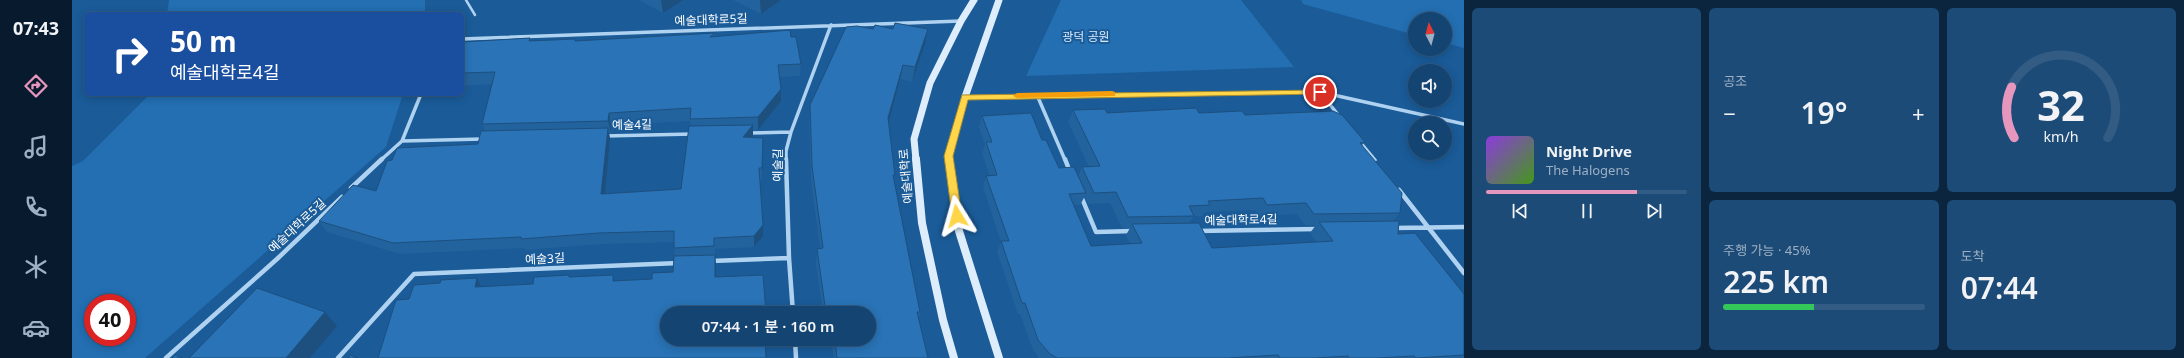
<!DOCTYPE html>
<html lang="ko">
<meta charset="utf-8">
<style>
body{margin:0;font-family:"Noto Sans","Noto Sans KR",sans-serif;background:#1d4b77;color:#f1f3f6;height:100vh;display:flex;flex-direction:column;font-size:15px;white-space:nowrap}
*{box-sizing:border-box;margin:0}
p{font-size:13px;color:#9db0c4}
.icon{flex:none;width:22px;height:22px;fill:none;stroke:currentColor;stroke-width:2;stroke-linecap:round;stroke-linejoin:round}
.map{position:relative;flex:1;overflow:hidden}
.drawer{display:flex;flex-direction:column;gap:8px;padding:8px;background:#0b253f;width:720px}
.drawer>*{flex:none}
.banner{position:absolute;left:12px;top:12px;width:380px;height:84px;border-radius:6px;box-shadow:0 2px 10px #0003,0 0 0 1px #335c84;background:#1a4fa0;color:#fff;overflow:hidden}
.needle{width:26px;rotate:354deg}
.buttons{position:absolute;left:1336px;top:12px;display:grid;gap:8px}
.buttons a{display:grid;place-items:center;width:44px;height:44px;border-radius:50%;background:#144472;box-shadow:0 2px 10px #0003,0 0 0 1px #335c84;font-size:20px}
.speed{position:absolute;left:12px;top:294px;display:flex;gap:8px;font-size:20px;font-weight:700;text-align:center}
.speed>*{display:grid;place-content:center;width:52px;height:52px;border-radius:50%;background:#144472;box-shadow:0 2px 10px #0003,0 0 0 1px #335c84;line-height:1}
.speed .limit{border:6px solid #d22;background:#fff;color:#111}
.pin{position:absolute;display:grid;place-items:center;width:34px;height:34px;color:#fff;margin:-17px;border:2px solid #fff;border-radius:50%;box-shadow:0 1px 4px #0007}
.me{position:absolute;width:44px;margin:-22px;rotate:352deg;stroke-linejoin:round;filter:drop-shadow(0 0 3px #0008)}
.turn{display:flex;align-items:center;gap:14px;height:84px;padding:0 20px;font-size:18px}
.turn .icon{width:52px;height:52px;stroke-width:2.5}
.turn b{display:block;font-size:28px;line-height:34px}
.big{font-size:30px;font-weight:600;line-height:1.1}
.drawer .card{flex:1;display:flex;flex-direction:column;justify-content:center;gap:6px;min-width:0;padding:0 14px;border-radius:6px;background:#1d4b77}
.drawer .dial{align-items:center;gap:0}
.dial svg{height:104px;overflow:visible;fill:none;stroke:#335c84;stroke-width:7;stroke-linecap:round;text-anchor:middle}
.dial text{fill:#f1f3f6;stroke:none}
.song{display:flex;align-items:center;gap:12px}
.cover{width:48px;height:48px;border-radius:6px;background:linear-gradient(135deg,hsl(270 70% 55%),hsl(100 70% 35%))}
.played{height:4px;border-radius:2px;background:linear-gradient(90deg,#e797bd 75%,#335c84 75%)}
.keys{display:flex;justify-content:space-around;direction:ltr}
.heat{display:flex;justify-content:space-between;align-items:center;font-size:22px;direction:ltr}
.charge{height:6px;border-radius:3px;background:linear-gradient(90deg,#34c759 45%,#335c84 0)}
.drawer .tiles{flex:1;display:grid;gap:8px;grid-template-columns:repeat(3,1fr)}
.card:first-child{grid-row:span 2}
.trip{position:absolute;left:588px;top:306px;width:216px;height:40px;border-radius:20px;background:#144472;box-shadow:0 2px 10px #0003,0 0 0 1px #335c84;font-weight:600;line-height:40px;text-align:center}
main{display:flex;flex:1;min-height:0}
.tabs{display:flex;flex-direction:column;width:72px;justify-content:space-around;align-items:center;background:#081b2e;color:#9db0c4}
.tabs .icon{width:28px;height:28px}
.tabs .on{color:#e797bd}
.tabs b{font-size:18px;color:#f1f3f6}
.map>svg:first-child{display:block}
</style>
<main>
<nav class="tabs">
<b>07:43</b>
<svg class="icon on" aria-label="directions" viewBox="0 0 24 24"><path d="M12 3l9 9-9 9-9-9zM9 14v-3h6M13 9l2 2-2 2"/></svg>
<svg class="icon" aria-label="music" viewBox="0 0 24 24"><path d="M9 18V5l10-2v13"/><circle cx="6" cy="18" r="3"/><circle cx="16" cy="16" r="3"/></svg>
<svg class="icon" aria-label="phone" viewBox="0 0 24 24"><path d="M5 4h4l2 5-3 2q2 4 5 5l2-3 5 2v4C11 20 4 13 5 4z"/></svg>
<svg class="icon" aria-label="climate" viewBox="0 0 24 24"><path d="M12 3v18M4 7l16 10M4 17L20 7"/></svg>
<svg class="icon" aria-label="car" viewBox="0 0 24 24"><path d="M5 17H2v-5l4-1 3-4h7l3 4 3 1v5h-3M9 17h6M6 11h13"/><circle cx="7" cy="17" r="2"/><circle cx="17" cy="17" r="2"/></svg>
</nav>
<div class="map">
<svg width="1392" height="358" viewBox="0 0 1392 358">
<rect width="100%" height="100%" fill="#1a5b98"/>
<path fill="#236fb2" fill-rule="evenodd" d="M97,0H353V14H95Z
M989,0H1169L1222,67L954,76Z
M1229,0H1392V48L1373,43V19H1343V35L1231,4Z
M78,94H331L314,147L73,358H0V166L11,161ZM21,303H55V337H21Z"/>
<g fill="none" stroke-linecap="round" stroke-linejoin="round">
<path stroke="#afd2f1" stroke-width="2.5" d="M394,0L403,15"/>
<path stroke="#afd2f1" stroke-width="3.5" d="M390,39L889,21
M1248,92L1267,116
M965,95L993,160
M893,97L1248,92L1392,124
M676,133L719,132
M532,136L621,134
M330,141L411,139
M1288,142L1303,160
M309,160L330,141L349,94
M714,160V151L719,132L759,25"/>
<path stroke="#afd2f1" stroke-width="4.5" d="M714,159L717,258L721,313
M993,159L998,172
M279,188L310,159
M1327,190L1392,273
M1009,196L1024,232L1061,231
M1321,228L1392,227
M1125,231L1246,229
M639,261L717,258
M723,339L724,358
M94,358L205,259L270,197
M266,358L342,274L607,263"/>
<path stroke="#ddedfb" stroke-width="7" d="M844,160L842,139L858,83L889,21L902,0
M878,160L877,156L893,97L927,0"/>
<path stroke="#ddedfb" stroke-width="8" d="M844,159L850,223L871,320L882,358
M877,159L887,231L927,358"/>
</g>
<path fill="#23639d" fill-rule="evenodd" d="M567,0H611L591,13Z
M661,0H709L689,14Z
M801,29H856L853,44L840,82L828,79L817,122L823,175L822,182L848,312L847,318L856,358H762L759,339H797V313H751L744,263L745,249L748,248L739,181L737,120L738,105Z
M643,33V36L719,37L729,64L728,76L707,77L709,101L686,130H681V136L680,137L691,138L690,180H688L691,225V236L682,247L643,249V257L644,277L337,299L368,283L405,278L409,287L461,284L498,277L543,281L580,279L601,272L603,256L602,248V242L530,244L453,250V248L328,254L255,232L247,221L304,191L320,160L406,144L413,131L410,124L420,84L390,86V42L458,38V41L503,39V41ZM618,121L619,126L609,189L533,194L538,139L537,133H539V125Z
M1001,110L1035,113H1127L1173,115L1293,142L1290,145L1328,213L1321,221L1326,234L1392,294V358H967L961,350L948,314H946L925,252L929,242L911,187L914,176H918L910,154L913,145L907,127L910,116L970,140L987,168L1006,176L1010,167H1017L996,122ZM1013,196L1016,204L1038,203L1050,228H1058L1054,235L1058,244L1019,246L1002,205H1008ZM1183,210L1187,216L1225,214L1233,225H1244L1238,233L1244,242L1140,248L1117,223L1122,216H1130L1133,212Z"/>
<path fill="#1d507f" d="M589,0H611L591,13Z
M688,0H709L689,14Z
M856,29L853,44L840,82L843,67Z
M831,65L828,79L814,133L816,118Z
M709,89V101L686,130V117Z
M537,113L539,125V133L536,121Z
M681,125V136L671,149V137Z
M536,128L538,139L532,205L529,194Z
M691,138V149L690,180V168Z
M691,225V236L682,247V236Z
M643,255L644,265V287L643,277Z
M405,278L410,288L403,287Z
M253,312L265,326L238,358H214Z"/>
<path fill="#2973b6" stroke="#1d507f" d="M823,23L856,29L843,67L831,65L816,118L823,175H821L848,312H845L856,358H765L763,339H797V313H754L745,249L751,248L740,166L738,105L774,27L785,26L801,29L803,25L821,29Z
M718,30L719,37H724L729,64L706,65L709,89L686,117L618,119L619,108L537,113L536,121L410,124L423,72L390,73V42L458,38L457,41L503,39V41L643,33L638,37Z
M1124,108L1127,113L1170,111L1173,115L1261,111L1270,115L1293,142L1288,143L1330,193L1328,213L1242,214L1234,203L1195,205L1191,198L1136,201L1138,205L1117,206L1122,216L1056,217L1044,192L1022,193L1010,167L1028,166L1001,110L1033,109L1035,113Z
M959,113L970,140H974L987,168L1002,167L1014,193L997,194L1019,246L1070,243L1060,224L1127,223L1140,248L1261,241L1247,222L1327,221L1326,234L1343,233L1392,294V355L1344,358L1342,356L1305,358H1277L1276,356L1243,358H1208L1206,355L1156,358H985L978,354L966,340L953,303H950L929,241H937L914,176L925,175L914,142H920L910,116Z
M681,125L671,137L691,138L690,168H687L691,225L682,236L642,238V246L602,248V231L527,233L449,239V237L321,243L247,221L281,185L304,191L315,161L320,160L325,148L406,144L409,131L536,128L529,194L609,189L617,126Z
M643,255V277L691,275L694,313H595V339H693L694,358H306L324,300L337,299L342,285L368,283L369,280L405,278L403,287L461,284L462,277L497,275V277L541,275V281L580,279V273L601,272L602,256Z
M185,288L253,312L214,358H117Z
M103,355L111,358H100Z
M278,355L286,358H276Z"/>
<path fill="#ffd54a" stroke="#a68a30" d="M1248,90H1251V94L896,100L881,156L890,216L885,220L880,216L872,156L890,95Z"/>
<path fill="#f59e0b" d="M1040,91L1043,92V96L945,98L941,96L945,93Z"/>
<g text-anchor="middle" stroke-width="4" stroke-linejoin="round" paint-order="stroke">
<g font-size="12" fill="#fff" stroke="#1a5b98">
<text transform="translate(639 20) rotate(-2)" y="4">예술대학로5길</text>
<text transform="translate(560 125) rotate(-1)" y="4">예술4길</text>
<text transform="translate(706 165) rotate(-89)" y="4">예술길</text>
<text transform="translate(834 176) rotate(-95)" y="4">예술대학로</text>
<text transform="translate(1169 220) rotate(-1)" y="4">예술대학로4길</text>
<text transform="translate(225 226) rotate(-43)" y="4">예술대학로5길</text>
<text transform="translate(473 259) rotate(-3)" y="4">예술3길</text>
</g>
<g font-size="12" fill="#d6eafb" stroke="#1a5b98">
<text x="1014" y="41">광덕 공원</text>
</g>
</g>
</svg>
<div class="buttons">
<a><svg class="needle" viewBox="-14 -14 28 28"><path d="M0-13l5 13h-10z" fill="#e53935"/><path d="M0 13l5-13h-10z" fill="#9db0c4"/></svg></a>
<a><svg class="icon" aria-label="sound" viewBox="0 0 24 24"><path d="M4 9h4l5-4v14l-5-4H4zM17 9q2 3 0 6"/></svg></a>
<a><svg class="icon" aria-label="search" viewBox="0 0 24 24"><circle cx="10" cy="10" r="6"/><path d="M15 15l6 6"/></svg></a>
</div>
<div class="speed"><div class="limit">40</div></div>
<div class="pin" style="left:1248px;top:92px;background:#d93025"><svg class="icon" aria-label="arrive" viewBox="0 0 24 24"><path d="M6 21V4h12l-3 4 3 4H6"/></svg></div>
<svg class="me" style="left:885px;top:216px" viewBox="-20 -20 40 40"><path d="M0-17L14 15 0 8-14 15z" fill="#ffd54a" stroke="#fff" stroke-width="4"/></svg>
<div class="trip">07:44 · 1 분 · 160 m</div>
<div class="banner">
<div class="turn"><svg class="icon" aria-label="right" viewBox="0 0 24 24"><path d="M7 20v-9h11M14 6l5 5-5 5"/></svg><div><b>50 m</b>예술대학로4길</div></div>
</div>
</div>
<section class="drawer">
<div class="tiles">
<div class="card">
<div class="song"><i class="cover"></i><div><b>Night Drive</b><p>The Halogens</p></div></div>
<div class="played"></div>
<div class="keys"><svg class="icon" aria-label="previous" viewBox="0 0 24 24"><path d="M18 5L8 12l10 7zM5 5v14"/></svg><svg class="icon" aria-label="pause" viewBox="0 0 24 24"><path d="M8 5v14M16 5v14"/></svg><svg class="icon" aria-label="next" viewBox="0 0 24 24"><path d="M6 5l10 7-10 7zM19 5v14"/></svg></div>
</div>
<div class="card"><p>공조</p>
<div class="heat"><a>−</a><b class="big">19°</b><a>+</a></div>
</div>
<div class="card dial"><svg viewBox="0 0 100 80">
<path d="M14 69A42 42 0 1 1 86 69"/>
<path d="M14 69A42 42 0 0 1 12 30" stroke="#e797bd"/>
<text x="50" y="56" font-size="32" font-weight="700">32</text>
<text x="50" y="72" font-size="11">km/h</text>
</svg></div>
<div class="card"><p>주행 가능 · 45%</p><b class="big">225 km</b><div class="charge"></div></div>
<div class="card"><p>도착</p><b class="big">07:44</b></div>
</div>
</section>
</main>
